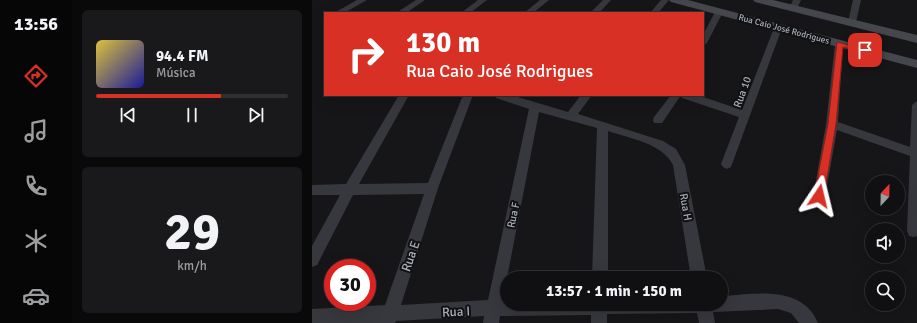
<!DOCTYPE html>
<html lang="pt">
<meta charset="utf-8">
<style>
body{margin:0;font-family:Signika,sans-serif;background:#19191b;color:#f1f3f6;height:100vh;display:flex;flex-direction:column;font-size:15px;white-space:nowrap}
*{box-sizing:border-box;margin:0}
p{font-size:13px;color:#9c9d9f}
.icon{flex:none;width:22px;height:22px;fill:none;stroke:currentColor;stroke-width:2;stroke-linecap:round;stroke-linejoin:round}
.map{position:relative;flex:1;overflow:hidden}
.sheet{display:flex;flex-direction:column;gap:10px;padding:10px;background:#09090a;width:240px}
.sheet>*{flex:none}
.guide{position:absolute;left:12px;top:12px;width:380px;height:84px;border-radius:0px;box-shadow:0 4px 16px #0002,0 0 0 1px #303032;background:#d93025;color:#fff;overflow:hidden}
.needle{width:26px;rotate:22deg}
.buttons{position:absolute;left:553px;top:175px;display:grid;gap:8px}
.buttons a{display:grid;place-items:center;width:40px;height:40px;border-radius:50%;background:#101012;box-shadow:0 4px 16px #0002,0 0 0 1px #303032;font-size:20px}
.speed{position:absolute;left:12px;top:259px;display:flex;gap:8px;font-size:20px;font-weight:700;text-align:center}
.speed>*{display:grid;place-content:center;width:52px;height:52px;border-radius:50%;background:#101012;box-shadow:0 4px 16px #0002,0 0 0 1px #303032;line-height:1}
.speed .limit{border:6px solid #d22;background:#fff;color:#111}
.pin{position:absolute;display:grid;place-items:center;width:34px;height:34px;color:#fff;margin:-17px;border-radius:8px;box-shadow:0 2px 6px #0006}
.me{position:absolute;width:44px;margin:-22px;rotate:10deg;stroke-linejoin:round;filter:drop-shadow(0 0 3px #0008)}
.turn{display:flex;align-items:center;gap:14px;height:84px;padding:0 16px;font-size:18px}
.turn .icon{width:52px;height:52px;stroke-width:2.5}
.turn b{display:block;font-size:28px;line-height:34px}
.sheet .widget{flex:1;display:flex;flex-direction:column;justify-content:center;gap:6px;min-width:0;padding:0 14px;border-radius:6px;background:#19191b}
.sheet .dial{align-items:center;gap:0}
.dial b{font-size:52px;line-height:1}
.song{display:flex;align-items:center;gap:12px}
.cover{width:48px;height:48px;border-radius:6px;background:linear-gradient(135deg,hsl(50 70% 55%),hsl(240 70% 35%))}
.played{height:4px;border-radius:2px;background:linear-gradient(90deg,#d93025 65%,#303032 65%)}
.keys{display:flex;justify-content:space-around;direction:ltr}
.trip{position:absolute;left:188px;top:271px;width:228px;height:40px;border-radius:20px;background:#101012;box-shadow:0 4px 16px #0002,0 0 0 1px #303032;font-weight:700;line-height:40px;text-align:center}
main{display:flex;flex:1;min-height:0}
.tabs{display:flex;flex-direction:column;width:72px;justify-content:space-around;align-items:center;background:#060607;color:#9c9d9f}
.tabs .icon{width:28px;height:28px}
.tabs .selected{color:#d93025}
.tabs b{font-size:18px;color:#f1f3f6}
.map>svg:first-child{display:block}
</style>
<main>
<nav class="tabs">
<b>13:56</b>
<svg class="icon selected" aria-label="directions" viewBox="0 0 24 24"><path d="M12 3l9 9-9 9-9-9zM9 14v-3h6M13 9l2 2-2 2"/></svg>
<svg class="icon" aria-label="music" viewBox="0 0 24 24"><path d="M9 18V5l10-2v13"/><circle cx="6" cy="18" r="3"/><circle cx="16" cy="16" r="3"/></svg>
<svg class="icon" aria-label="phone" viewBox="0 0 24 24"><path d="M5 4h4l2 5-3 2q2 4 5 5l2-3 5 2v4C11 20 4 13 5 4z"/></svg>
<svg class="icon" aria-label="climate" viewBox="0 0 24 24"><path d="M12 3v18M4 7l16 10M4 17L20 7"/></svg>
<svg class="icon" aria-label="car" viewBox="0 0 24 24"><path d="M5 17H2v-5l4-1 3-4h7l3 4 3 1v5h-3M9 17h6M6 11h13"/><circle cx="7" cy="17" r="2"/><circle cx="17" cy="17" r="2"/></svg>
</nav>
<section class="sheet">
<div class="widget">
<div class="song"><i class="cover"></i><div><b>94.4 FM</b><p>Música</p></div></div>
<div class="played"></div>
<div class="keys"><svg class="icon" aria-label="previous" viewBox="0 0 24 24"><path d="M18 5L8 12l10 7zM5 5v14"/></svg><svg class="icon" aria-label="pause" viewBox="0 0 24 24"><path d="M8 5v14M16 5v14"/></svg><svg class="icon" aria-label="next" viewBox="0 0 24 24"><path d="M6 5l10 7-10 7zM19 5v14"/></svg></div>
</div>
<div class="widget dial"><b>29</b><p>km/h</p></div>
</section>
<div class="map">
<svg width="605" height="323" viewBox="0 0 605 323">
<rect width="100%" height="100%" fill="#161618"/>
<g fill="none" stroke-linecap="round" stroke-linejoin="round">
<path fill="#37383d" fill-rule="evenodd" d="M45,0H55L32,13H22Z
M104,0H113L94,13H84Z
M166,0H175L158,13H149Z
M228,0H237L221,13H212Z
M291,0H299L287,13H278Z
M349,0H357L346,13H338Z
M481,0H489L484,11H481L477,9Z
M541,0H549L544,22L540,25L536,22Z
M404,10L411,12L395,43L391,46V35Z
M466,25L470,28L419,167L415,169L411,167L409,164L427,117L370,98L369,95L350,123H342L341,120L342,117L359,95H385L430,110L462,28Z
M527,41L531,44L526,122L598,147L600,105L605,101V236L602,237L597,236L595,231L598,156L525,130L513,197L512,201L507,203L502,201L501,197L514,124L523,44Z
M87,95H97L47,184L116,183L151,95H161L126,188L89,305L176,300L217,109L184,98L183,95H199L256,112L269,95H280L266,114L351,141L364,149L373,165L395,278H379L361,165C350,143 319,139 296,131V278H280L285,128L227,112L195,278L192,300H195V304H409V296C443,294 490,284 506,323H487L479,313L466,309L401,312L403,323H387L385,313L295,314V323H279V315L188,316L187,323H171L172,316L84,321L83,323H0V309L73,305L112,194L41,195L5,265L0,267V246L28,195H0V185L34,184Z"/>
<path fill="#45474d" fill-rule="evenodd" d="M357,0H376L605,60V68L359,2Z
M441,0H461L605,35V43L443,2Z"/>
</g>
<path fill="#d93025" stroke="#8d1f18" d="M525,42L557,50L553,53L531,47L524,124L512,196L507,201L502,196L516,124Z"/>
<g text-anchor="middle" stroke-width="4" stroke-linejoin="round" paint-order="stroke">
<g font-size="9" fill="#a8adb8" stroke="#111113">
<text transform="translate(472 29) rotate(15)" y="3">Rua Caio José Rodrigues</text>
</g>
<g font-size="11" fill="#a8adb8" stroke="#111113">
<text transform="translate(430 92) rotate(-70)" y="4">Rua 10</text>
<text transform="translate(374 207) rotate(80)" y="4">Rua H</text>
<text transform="translate(201 215) rotate(-78)" y="4">Rua F</text>
</g>
<g font-size="13" fill="#a8adb8" stroke="#111113">
<text transform="translate(98 256) rotate(-71)" y="5">Rua E</text>
<text transform="translate(144 311) rotate(-3)" y="5">Rua I</text>
</g>
</g>
</svg>
<div class="buttons">
<a><svg class="needle" viewBox="-14 -14 28 28"><path d="M0-13l5 13h-10z" fill="#e53935"/><path d="M0 13l5-13h-10z" fill="#9c9d9f"/></svg></a>
<a><svg class="icon" aria-label="sound" viewBox="0 0 24 24"><path d="M4 9h4l5-4v14l-5-4H4zM17 9q2 3 0 6"/></svg></a>
<a><svg class="icon" aria-label="search" viewBox="0 0 24 24"><circle cx="10" cy="10" r="6"/><path d="M15 15l6 6"/></svg></a>
</div>
<div class="speed"><div class="limit">30</div></div>
<div class="pin" style="left:553px;top:50px;background:#d93025"><svg class="icon" aria-label="arrive" viewBox="0 0 24 24"><path d="M6 21V4h12l-3 4 3 4H6"/></svg></div>
<svg class="me" style="left:507px;top:196px" viewBox="-20 -20 40 40"><path d="M0-17L14 15 0 8-14 15z" fill="#d93025" stroke="#fff" stroke-width="4"/></svg>
<div class="trip">13:57 · 1 min · 150 m</div>
<div class="guide">
<div class="turn"><svg class="icon" aria-label="right" viewBox="0 0 24 24"><path d="M7 20v-9h11M14 6l5 5-5 5"/></svg><div><b>130 m</b>Rua Caio José Rodrigues</div></div>
</div>
</div>
</main>
